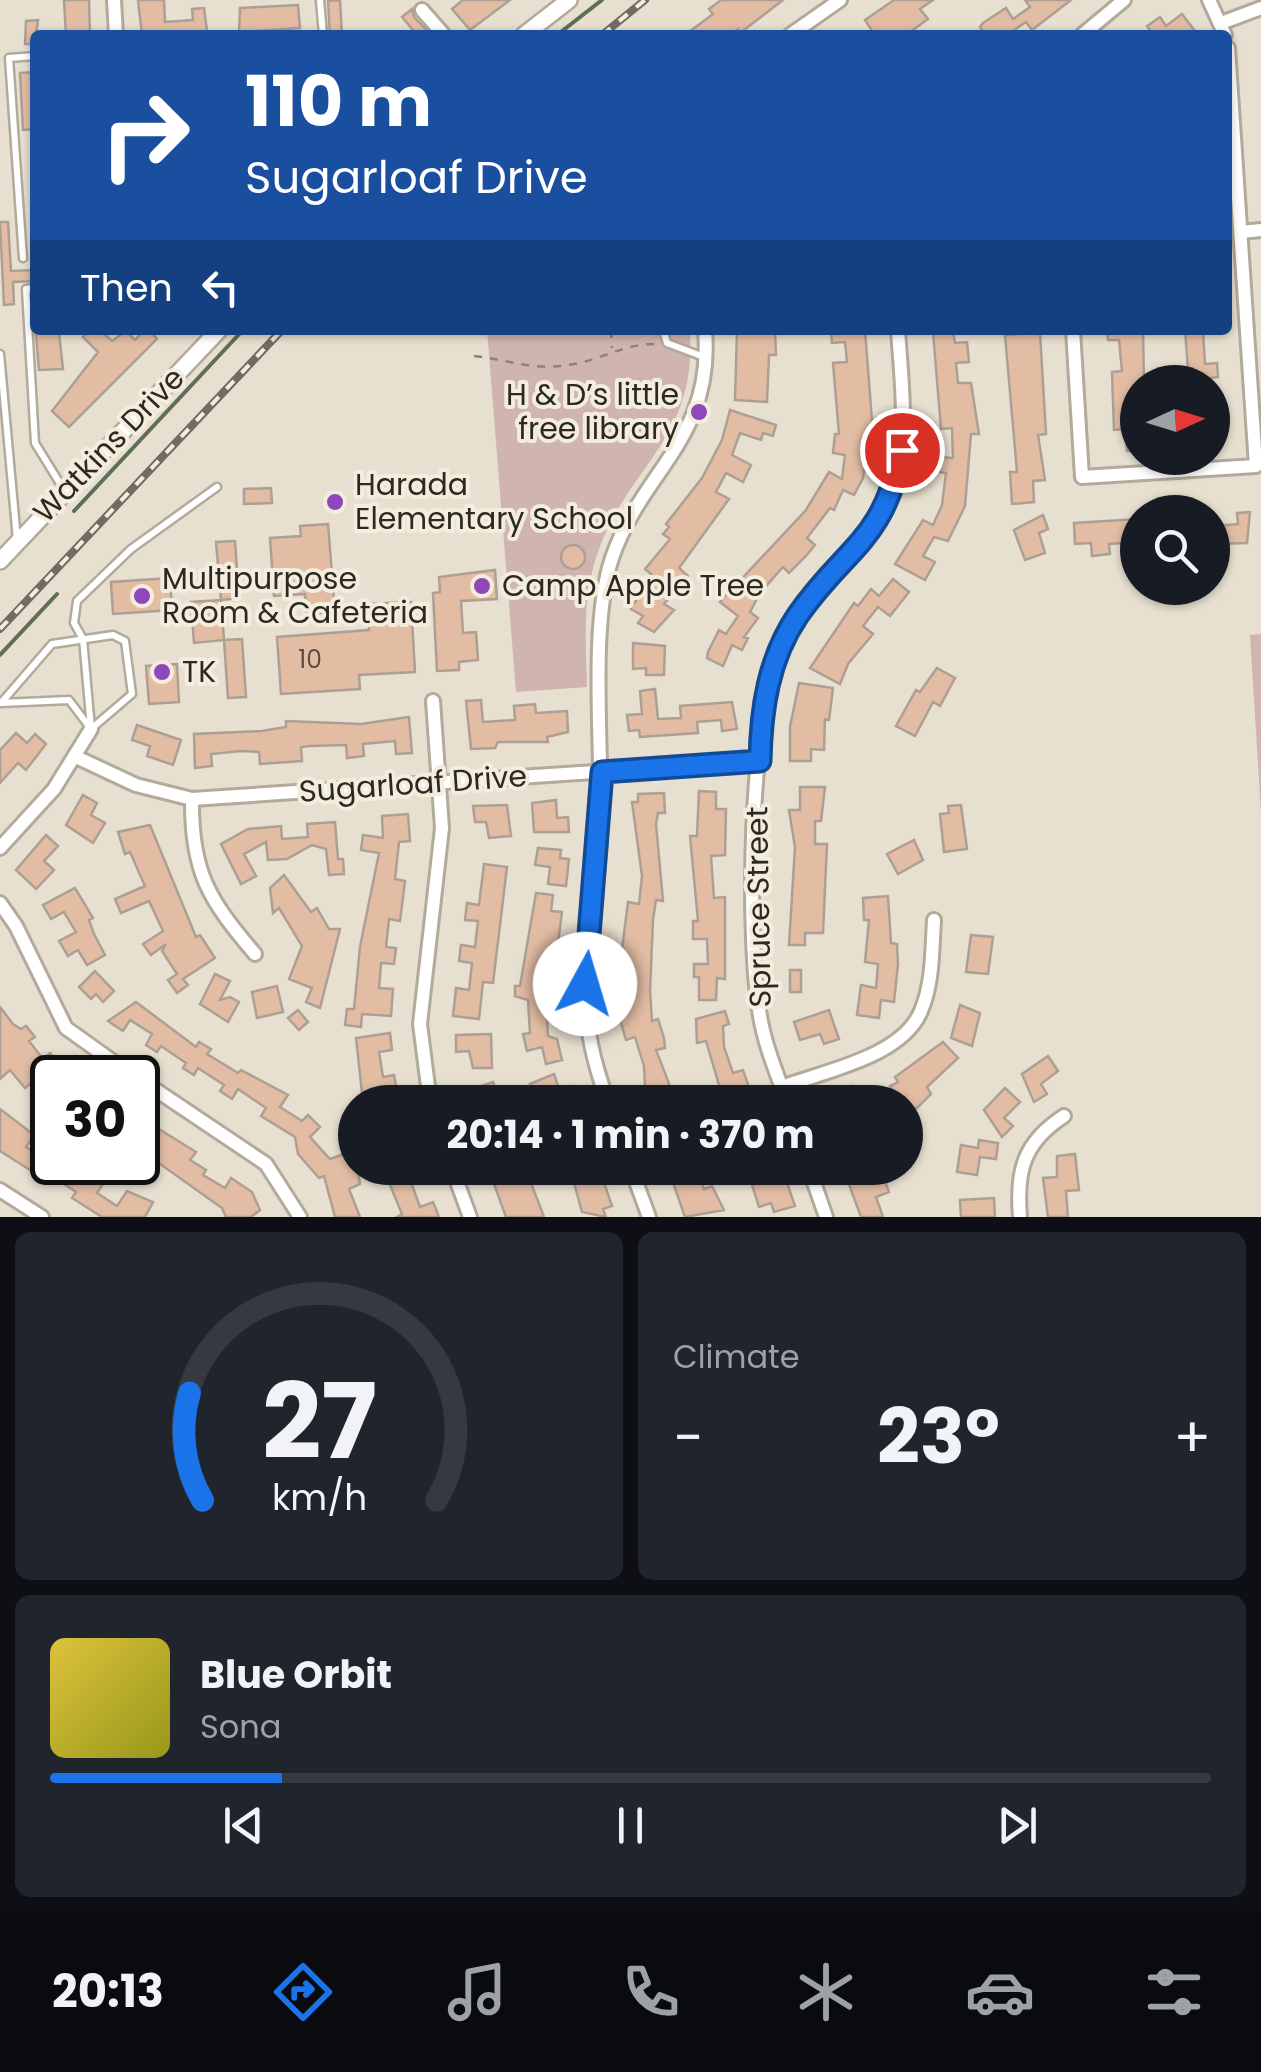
<!DOCTYPE html>
<meta charset="utf-8">
<style>
body{margin:0;font-family:Poppins,sans-serif;background:#20242c;color:#f1f3f6;height:100vh;display:flex;flex-direction:column;font-size:38px;white-space:nowrap}
*{box-sizing:border-box;margin:0}
p{font-size:32px;color:#9ea1a6}
.icon{flex:none;width:55px;height:55px;fill:none;stroke:currentColor;stroke-width:2;stroke-linecap:round;stroke-linejoin:round}
.map{position:relative;height:1217px;overflow:hidden}
.side{display:flex;flex-direction:column;gap:15px;padding:15px;background:#0d0f14;flex:1}
.side>*{flex:none}
.hud{position:absolute;left:30px;top:30px;width:1202px;height:305px;border-radius:10px;box-shadow:0 2px 8px #0004;background:#1a4fa0;color:#fff;overflow:hidden}
.needle{width:65px;rotate:86deg}
.tools{position:absolute;left:1120px;top:365px;display:grid;gap:20px}
.tools a{display:grid;place-items:center;width:110px;height:110px;border-radius:50%;background:#171b24;box-shadow:0 2px 8px #0004;font-size:50px}
.speed{position:absolute;left:30px;top:1055px;display:flex;gap:20px;font-size:50px;font-weight:700;text-align:center}
.speed>*{display:grid;place-content:center;width:130px;height:130px;border-radius:50%;background:#171b24;box-shadow:0 2px 8px #0004;line-height:1}
.speed .limit{border:5px solid #111;border-radius:15px;background:#fff;color:#111}
.pin{position:absolute;display:grid;place-items:center;width:85px;height:85px;color:#fff;margin:-42px;border:5px solid #fff;border-radius:50%;box-shadow:0 2px 10px #0007}
.me{position:absolute;width:110px;margin:-55px;rotate:6deg;stroke-linejoin:round;filter:drop-shadow(0 0 8px #0008)}
.turn{display:flex;align-items:center;gap:35px;height:210px;padding:0 50px;font-size:45px}
.turn .icon{width:130px;height:130px;stroke-width:2.5}
.turn b{display:block;font-size:70px;line-height:85px}
.then{display:flex;align-items:center;height:95px;padding:0 50px;background:#0003;gap:20px;font-size:38px}
.big{font-size:75px;font-weight:700;line-height:1.1}
.side .tile{flex:1;display:flex;flex-direction:column;justify-content:center;gap:15px;min-width:0;padding:0 35px;border-radius:15px;background:#20242c}
.side .dial{align-items:center;gap:0}
.dial svg{height:260px;overflow:visible;fill:none;stroke:#363941;stroke-width:7;stroke-linecap:round;text-anchor:middle}
.dial text{fill:#f1f3f6;stroke:none}
.song{display:flex;align-items:center;gap:30px}
.cover{width:120px;height:120px;border-radius:15px;background:linear-gradient(135deg,hsl(50 70% 55%),hsl(60 70% 35%))}
.played{height:10px;border-radius:5px;background:linear-gradient(90deg,#1a73e8 20%,#363941 20%)}
.keys{display:flex;justify-content:space-around;direction:ltr}
.heat{display:flex;justify-content:space-between;align-items:center;font-size:55px;direction:ltr}
.side .tiles{flex:1;display:grid;gap:15px;grid-template-columns:1fr 1fr}
.tile:last-child{grid-column:span 2}
.trip{position:absolute;left:338px;top:1085px;width:585px;height:100px;border-radius:50px;background:#171b24;box-shadow:0 2px 8px #0004;font-weight:700;line-height:100px;text-align:center}
.tabs{display:flex;height:160px;justify-content:space-around;align-items:center;background:#090b0e;color:#9ea1a6}
.tabs .icon{width:70px;height:70px}
.tabs .selected{color:#1a73e8}
.tabs b{font-size:45px;color:#f1f3f6}
.map>svg:first-child{display:block}
</style>
<div class="map">
<svg width="1261" height="1217" viewBox="0 0 1261 1217">
<rect width="100%" height="100%" fill="#e7dfcf"/>
<path fill="#d0b4af" d="M487,330H690C697,441 627,465 597,555C582,597 586,643 587,687L516,692Z
M1261,634V813L1250,635Z"/>
<g fill="none" stroke-linecap="round" stroke-linejoin="round">
<path stroke="#5f6e56" stroke-width="4" d="M557,35L602,0
M74,511L243,330
M0,655L57,594"/>
</g>
<path fill="#e2bda4" stroke="#ae9f95" stroke-width="2.5" d="M64,0H89L90,35H66Z
M138,0H164L165,22L193,20L192,9L204,8L207,31L142,35Z
M340,0L342,35H330L328,1Z
M463,0H510L470,30L452,9Z
M721,0H783L740,33L738,29L730,35H685L713,14L709,9Z
M894,0H933L920,9L928,19L906,35H875L865,20Z
M1025,0H1071L1032,30L1026,22L1007,35H985L980,27L983,23L1006,8L1013,19L1030,7Z
M298,5L300,28L239,32L240,8Z
M412,9L414,17L431,35H417L402,17Z
M1182,14L1198,35H1153L1147,26L1160,17L1166,26Z
M38,20L35,44H25L26,21Z
M35,72V129L23,130L20,73Z
M0,222H8L11,271L35,270V281L13,282L14,304L4,305Z
M90,330H100L112,341L126,331L135,340L144,330H150L157,339L69,427L52,411L98,352L83,337Z
M737,330H775L776,355H769L767,402L735,400Z
M831,330H865L872,421L863,478L854,495L843,490L834,510L830,508L807,538L815,545L806,556L789,573L783,567L760,593L750,612L758,618L744,637L748,638L742,650L732,645L723,666L707,658L708,652L719,630L726,634L738,616L720,602L806,510L829,472L842,479L845,455L833,453L835,434H839L833,363L847,362L845,342L832,343Z
M1107,330H1143L1144,382L1132,388L1138,451H1127L1125,429L1114,430L1112,372L1122,371L1119,340H1108Z
M1185,330H1203L1205,364L1217,363L1218,377L1210,378V382H1176L1175,371L1188,370Z
M953,331L955,343L967,342L969,362L956,363L958,383H971L979,434H971L965,506L948,541L934,537L923,556L935,562L925,580L895,564L923,520L933,525L942,505L946,473L938,472L940,457L953,458L952,428L941,429L933,332Z
M59,333L63,369L39,370L36,334Z
M1040,333L1046,434L1038,435L1045,480L1033,481L1034,502L1012,504L1010,472H1017L1005,335Z
M730,410L776,425L773,436L763,433L761,440L740,433L732,455L751,465L743,482L726,473L716,492L729,499L679,568L688,576L664,604L674,610L654,632L638,623L643,616L631,609L651,574L645,569L670,539L663,534L669,527L666,524L702,478L722,440Z
M271,488L272,503L244,504V489Z
M1250,512L1247,543L1218,544L1217,526L1238,524L1237,513Z
M1043,515L1048,529L1039,533L1045,553L1025,560L1014,530Z
M1138,519V542L1109,544L1110,554L1092,556L1091,543L1075,544L1074,523Z
M328,524L335,612L306,614L305,594L274,596L270,538L301,536L300,526Z
M235,541L239,598L221,600L216,542Z
M561 557a12 12 0 1 1 24 0a12 12 0 1 1-24 0Z
M495,570L497,599L461,601L463,633L476,632L478,660L459,662V670L437,671L433,593L440,592L439,577Z
M170,578L172,610L113,614L111,582Z
M893,579L909,592L890,616L878,607L863,626L873,634L848,664L840,684L810,668L854,603L858,606L871,589L879,596Z
M221,600L224,640L242,639L246,697L228,698L224,640L194,643L191,602Z
M411,602L415,672L359,675L360,689L281,694L277,637L369,630L368,604Z
M633,643L665,646L664,675H646V668L633,669Z
M177,664L179,702L149,704L146,666Z
M937,668L955,678L940,706L933,702L915,736L896,726L916,690L920,692Z
M799,683L833,688L829,720L825,719L824,750L811,749V761H790V727Z
M655,689L658,719L681,718L680,706L732,702L737,729L722,731L721,720L697,722L698,733L640,737L639,730L629,731L627,715L642,714L640,691Z
M481,700L483,722L515,720L514,706L535,704L536,713L567,711L568,732L547,737L548,742H498L495,748L471,749L466,701Z
M409,717L412,753L396,754L395,741L363,744L364,756L347,758L346,745L310,746L301,747L302,761L260,764L259,752L241,751L211,754L212,766L195,768L194,734L262,731L286,727V721L361,724Z
M137,725L181,740L173,765L147,756L150,746L132,740Z
M16,733L27,743L35,734L46,744L26,770L18,763L0,783V750Z
M800,787H825L821,821H815V844H827L823,933H805V945H789L795,847L789,810H800Z
M699,791L716,792V809H726L725,855L711,856L714,898L725,897V979L717,978L716,1000H699V977H694V964H708L707,939H693V921H698L690,836H697Z
M664,793L665,813H658L656,824L663,901L656,900L653,919L650,991L652,1021L658,1019L664,1038L665,1048L656,1050L673,1094L644,1102L640,1089L645,1087L644,1066L635,1037L626,1040L621,1023L619,992L633,991L630,966L620,965L628,902L639,904L642,876L632,802H638V794Z
M83,795L97,803L91,815L105,823L93,843L66,825Z
M556,800L557,818L568,817L569,832H534L532,803Z
M507,805L511,836L489,838L486,822H475L473,806Z
M961,805L967,849L944,852L940,814L949,813L948,806Z
M408,814L410,841L399,842L395,879L405,881L400,921L389,919L386,947L396,948L394,964L381,963L379,988L393,989L391,1016L362,1014L361,1027L345,1025L347,1009H354L360,947L379,853L361,850L363,835L383,838L382,816Z
M335,822L338,859H343L344,874L329,875L326,849L312,845L287,859L268,860L266,842L244,854L256,876L241,884L221,844L248,829L281,826L282,839L308,837L307,824Z
M150,825L196,937L200,935L215,958L183,979L188,985L177,993L168,980L177,974L162,951L166,944L151,955L143,944L163,931L149,901L121,913L115,899L145,886L130,852L125,854L118,832Z
M46,835L58,846L44,861L54,870L36,889L16,870Z
M914,840L923,860L898,874L887,854Z
M538,848L561,850L560,858L569,859L566,886L548,884L550,867L535,865Z
M484,864L507,867L493,983L483,982L479,1019L453,1016L456,988L469,990L472,963L459,961L461,945L475,947L478,921L465,920L467,903L479,905Z
M284,875L311,912L317,908L329,929H340L320,1008L306,1002L312,988L289,979L302,946L279,908L273,913L270,888Z
M75,888L93,918L89,920L94,934L105,955L87,965L78,950L68,956L59,941L76,932L64,912L51,919L43,905Z
M536,893L553,895L551,911L562,912L557,952L548,951L545,984H554L556,1001L546,1002L548,1036L557,1039L562,1060L546,1064L542,1047L527,1051L523,1034L530,1033L528,1000L515,996V986H520Z
M888,896L891,943L897,944L898,964L894,1002L881,1000L879,1018L857,1015L861,985L876,988L878,964L865,962L869,920H864L863,898Z
M971,935L993,937L988,974L966,972Z
M790,970H801V992H790Z
M95,971L114,991L103,1002L96,994L91,999L79,987Z
M215,974L230,981L220,1000L230,997L239,1002L228,1022L200,1004Z
M277,986L283,1012L257,1018L252,992Z
M136,1002L196,1047L199,1042L211,1049L207,1054L238,1073L241,1070L288,1095L280,1107L302,1121L308,1115L320,1127L310,1137L330,1159L355,1150L360,1184L349,1189L360,1217H335L324,1176L319,1178L298,1154L295,1137L261,1116L266,1108L238,1089L232,1099L220,1091L224,1085L198,1068L194,1075L183,1068L186,1063L161,1046L157,1052L146,1045L152,1034L130,1020L123,1031L108,1021Z
M960,1005L980,1013L972,1046L951,1038Z
M0,1007L13,1024L21,1029L26,1026L35,1037L29,1041L43,1059L50,1053L70,1078H48L44,1073L25,1088L10,1070L0,1079Z
M298,1010L308,1022L299,1030L288,1018Z
M829,1010L839,1039L824,1044L820,1034L800,1040L794,1022Z
M725,1011L729,1024L723,1026L724,1047L733,1073L743,1070L754,1102H724L706,1041L697,1043L696,1019Z
M390,1033L392,1050L379,1052L383,1077L394,1075L399,1102H363L356,1038Z
M491,1034L492,1068H473L469,1051L456,1052V1035Z
M943,1042L958,1058L927,1087L931,1094L913,1112L905,1097L899,1101L890,1086L898,1082L895,1077Z
M1048,1056L1058,1071L1041,1084L1047,1094L1034,1102L1022,1074Z
M554,1074L559,1089L569,1086L575,1102H536L530,1084Z
M493,1082L502,1102H476L472,1089Z
M851,1086L853,1102H832L829,1094Z
M1005,1088L1020,1102L1004,1118L1013,1126L1002,1137L984,1110Z
M0,1109L34,1135L26,1147L46,1160L52,1150V1162H68L105,1181L97,1193L117,1206L127,1191L153,1202L145,1217H102L72,1198L76,1192L52,1176L49,1182L0,1151Z
M138,1116L196,1152L190,1160L206,1170L203,1175L225,1188L231,1178L252,1192L260,1210L251,1217H226L222,1208L146,1154L138,1167Z
M979,1140L998,1143L996,1159L980,1157L977,1175L957,1172L961,1145L978,1148Z
M1075,1154L1079,1190L1066,1191L1068,1217H1048L1043,1178L1057,1177V1156Z
M383,1168H420L424,1177L411,1182L420,1207L433,1202L439,1217H397L402,1214Z
M499,1168L526,1170L544,1217H506L494,1184L504,1180Z
M570,1168H599L612,1206L603,1209L606,1217L582,1212Z
M668,1168H697L704,1189L712,1186L724,1210L685,1217Z
M753,1168H782L795,1206L774,1212L771,1203L759,1207L752,1185L759,1183Z
M843,1168H880L889,1192L876,1197L883,1217H861Z
M994,1198L995,1217H961L960,1200Z"/>
<g fill="none" stroke-linecap="round" stroke-linejoin="round">
<defs>
<path id="service" d="M320,0L323,35
M23,258L9,58L35,56
M35,288L26,289L35,443L64,490
M663,330L667,343L704,357
M0,354L17,540
M113,635L125,641L132,694L91,729L69,700L1,703L52,644Z
M91,728L83,639L74,623L77,601L131,549L217,487"/>
<path id="minor" d="M114,0L116,35
M1209,0L1225,35
M422,10L444,35
M1221,23L1261,8
M790,35L840,0
M1082,35L1124,0
M1241,232L1261,230
M1073,330L1082,477L1256,466L1228,48
M74,756L136,785L192,799L759,761
M192,799C191,872 209,900 255,954
M0,848L54,789L91,729
M0,903L16,926L66,1028L136,1078
M138,1078L266,1164L300,1217
M782,1087C824,1071 902,1057 921,1011C933,983 932,950 934,920
M430,1102L420,1024L442,828L433,701
M608,1102C596,1070 588,1040 586,1006C583,951 597,895 600,839C604,759 588,629 612,558C642,470 714,439 705,330
M787,1102C777,1074 765,1046 760,1016C746,937 749,719 781,648C799,607 831,579 860,547C916,488 903,404 898,330
M452,1168L470,1217
M631,1168L649,1217
M809,1168L826,1217
M0,1190L42,1217
M1020,1217C1016,1170 1024,1142 1064,1116"/>
<path id="tertiary" d="M524,35L569,0
M0,561L219,330"/>
</defs>
<use href="#service" stroke="#b2aa9b" stroke-width="11"/>
<use href="#minor" stroke="#b2aa9b" stroke-width="18"/>
<use href="#tertiary" stroke="#b2aa9b" stroke-width="20"/>
<path stroke="#898379" stroke-width="2.5" stroke-dasharray="8 8" stroke-linecap="butt" d="M611,330L612,348
M474,356C509,360 538,372 574,364C603,359 626,343 657,344"/>
<use href="#service" stroke="#fff" stroke-width="6"/>
<use href="#minor" stroke="#fff" stroke-width="12"/>
<use href="#tertiary" stroke="#fff" stroke-width="15"/>
<defs>
<path id="rail" d="M602,35L645,0
M0,629L282,330"/>
</defs>
<use href="#rail" stroke="#706c63" stroke-width="8"/>
<use href="#rail" stroke="#f4ecdc" stroke-width="4" stroke-dasharray="11" stroke-linecap="butt"/>
</g>
<g fill="none" stroke-linecap="round" stroke-linejoin="round">
<defs>
<path id="route" d="M585,984L602,772L760,761C761,710 768,659 798,615C846,546 883,543 902,450"/>
</defs>
<use href="#route" stroke="#114b97" stroke-width="25"/>
<use href="#route" stroke="#1a73e8" stroke-width="18"/>
</g>
<g fill="#8e48bc" stroke="#f4ecdc" stroke-width="4">
<circle cx="699" cy="412" r="10"/>
<circle cx="335" cy="502" r="10"/>
<circle cx="482" cy="586" r="10"/>
<circle cx="142" cy="596" r="10"/>
<circle cx="162" cy="672" r="10"/>
</g>
<g text-anchor="middle" stroke-width="8" stroke-linejoin="round" paint-order="stroke">
<g font-size="25" fill="#5a4e44">
<text x="310" y="668">10</text>
</g>
<g font-size="30" fill="#2c2924" stroke="#f4ecdc" text-anchor="start">
<text x="679" y="405" text-anchor="end">H &amp; D’s little<tspan x="679" dy="34">free library</tspan></text>
<text x="355" y="495">Harada<tspan x="355" dy="34">Elementary School</tspan></text>
<text x="162" y="589">Multipurpose<tspan x="162" dy="34">Room &amp; Cafeteria</tspan></text>
<text x="502" y="596">Camp Apple Tree</text>
<text x="182" y="682">TK</text>
</g>
<g font-size="30" fill="#2c2924" stroke="#f4ecdc">
<text transform="translate(109 445) rotate(-46)" y="10">Watkins Drive</text>
<text transform="translate(413 784) rotate(-4)" y="10">Sugarloaf Drive</text>
<text transform="translate(759 907) rotate(-91)" y="10">Spruce Street</text>
</g>
</g>
</svg>
<div class="tools">
<a><svg class="needle" viewBox="-14 -14 28 28"><path d="M0-13l5 13h-10z" fill="#e53935"/><path d="M0 13l5-13h-10z" fill="#9ea1a6"/></svg></a>
<a><svg class="icon" aria-label="search" viewBox="0 0 24 24"><circle cx="10" cy="10" r="6"/><path d="M15 15l6 6"/></svg></a>
</div>
<div class="speed"><div class="limit">30</div></div>
<div class="pin" style="left:902px;top:450px;background:#d93025"><svg class="icon" aria-label="arrive" viewBox="0 0 24 24"><path d="M6 21V4h12l-3 4 3 4H6"/></svg></div>
<svg class="me" style="left:585px;top:984px" viewBox="-20 -20 40 40"><circle r="19" fill="#fff"/><path d="M0-13L10 11 0 6-10 11z" fill="#1a73e8"/></svg>
<div class="trip">20:14 · 1 min · 370 m</div>
<div class="hud">
<div class="turn"><svg class="icon" aria-label="right" viewBox="0 0 24 24"><path d="M7 20v-9h11M14 6l5 5-5 5"/></svg><div><b>110 m</b>Sugarloaf Drive</div></div>
<div class="then">Then<svg class="icon" aria-label="left" viewBox="0 0 24 24"><path d="M17 20v-9H6M10 6l-5 5 5 5"/></svg></div>
</div>
</div>
<section class="side">
<div class="tiles">
<div class="tile dial"><svg viewBox="0 0 100 80">
<path d="M14 69A42 42 0 1 1 86 69"/>
<path d="M14 69A42 42 0 0 1 10 36" stroke="#1a73e8"/>
<text x="50" y="56" font-size="32" font-weight="700">27</text>
<text x="50" y="72" font-size="11">km/h</text>
</svg></div>
<div class="tile"><p>Climate</p>
<div class="heat"><a>−</a><b class="big">23°</b><a>+</a></div>
</div>
<div class="tile">
<div class="song"><i class="cover"></i><div><b>Blue Orbit</b><p>Sona</p></div></div>
<div class="played"></div>
<div class="keys"><svg class="icon" aria-label="previous" viewBox="0 0 24 24"><path d="M18 5L8 12l10 7zM5 5v14"/></svg><svg class="icon" aria-label="pause" viewBox="0 0 24 24"><path d="M8 5v14M16 5v14"/></svg><svg class="icon" aria-label="next" viewBox="0 0 24 24"><path d="M6 5l10 7-10 7zM19 5v14"/></svg></div>
</div>
</div>
</section>
<nav class="tabs">
<b>20:13</b>
<svg class="icon selected" aria-label="directions" viewBox="0 0 24 24"><path d="M12 3l9 9-9 9-9-9zM9 14v-3h6M13 9l2 2-2 2"/></svg>
<svg class="icon" aria-label="music" viewBox="0 0 24 24"><path d="M9 18V5l10-2v13"/><circle cx="6" cy="18" r="3"/><circle cx="16" cy="16" r="3"/></svg>
<svg class="icon" aria-label="phone" viewBox="0 0 24 24"><path d="M5 4h4l2 5-3 2q2 4 5 5l2-3 5 2v4C11 20 4 13 5 4z"/></svg>
<svg class="icon" aria-label="climate" viewBox="0 0 24 24"><path d="M12 3v18M4 7l16 10M4 17L20 7"/></svg>
<svg class="icon" aria-label="car" viewBox="0 0 24 24"><path d="M5 17H2v-5l4-1 3-4h7l3 4 3 1v5h-3M9 17h6M6 11h13"/><circle cx="7" cy="17" r="2"/><circle cx="17" cy="17" r="2"/></svg>
<svg class="icon" aria-label="filters" viewBox="0 0 24 24"><path d="M4 7h16M4 17h16"/><circle cx="9" cy="7" r="2"/><circle cx="15" cy="17" r="2"/></svg>
</nav>
